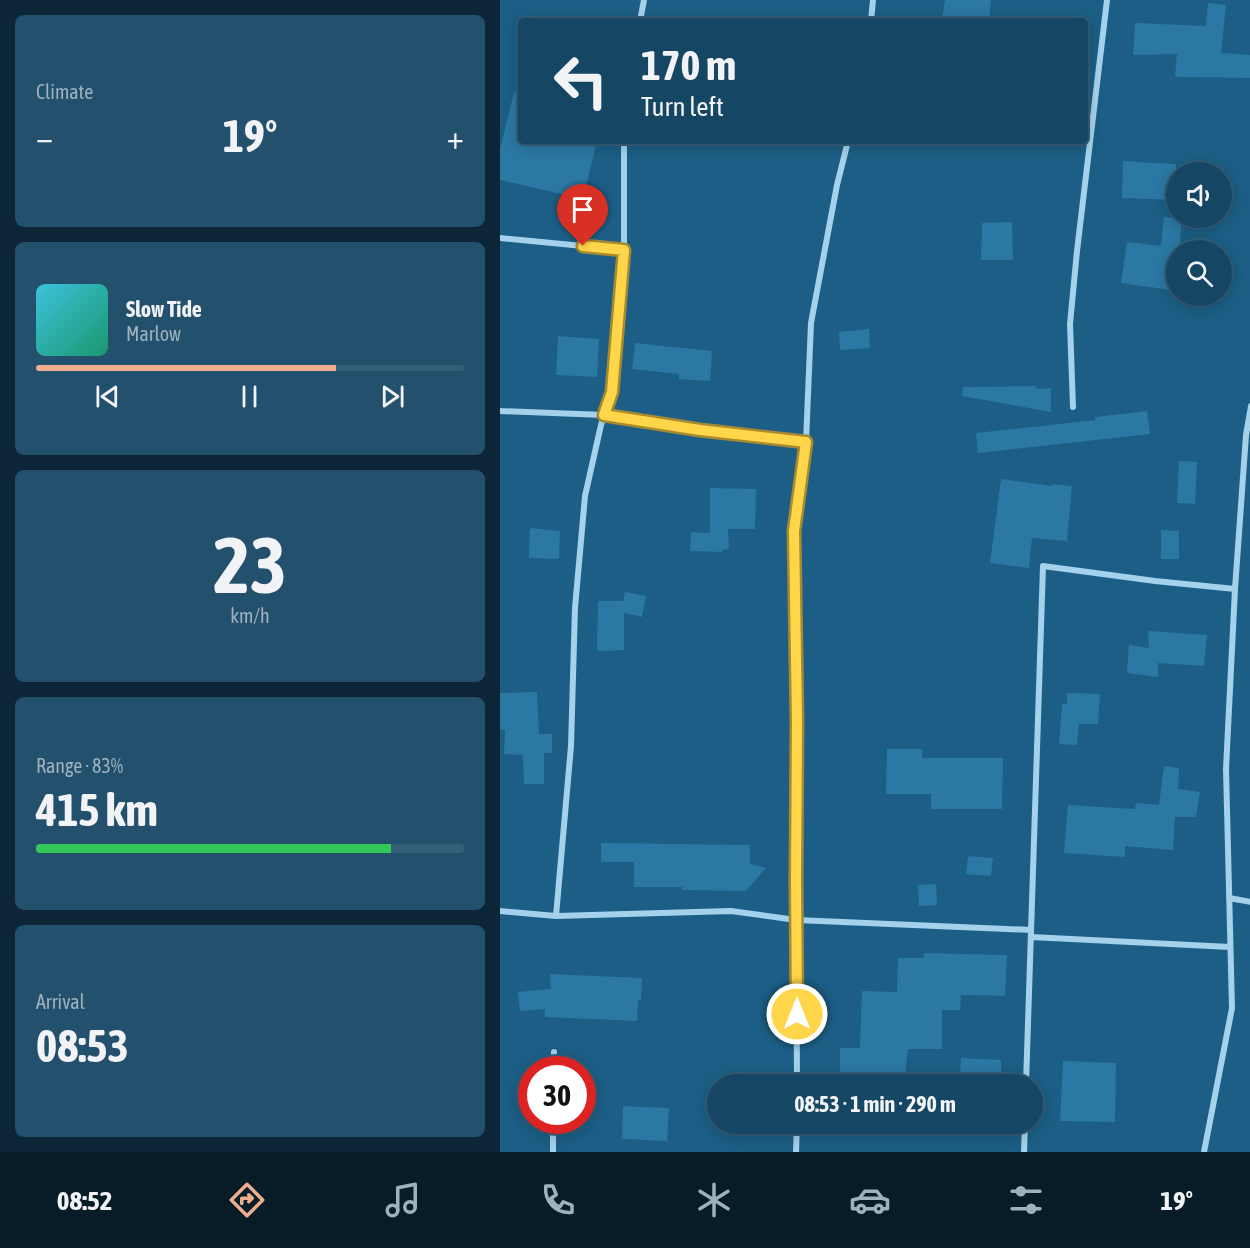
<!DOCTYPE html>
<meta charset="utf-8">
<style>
body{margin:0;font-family:"Asap Condensed",sans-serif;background:#22506d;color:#f1f3f6;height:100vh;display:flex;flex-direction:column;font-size:22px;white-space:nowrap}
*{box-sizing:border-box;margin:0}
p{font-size:20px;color:#9db1bf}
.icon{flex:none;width:33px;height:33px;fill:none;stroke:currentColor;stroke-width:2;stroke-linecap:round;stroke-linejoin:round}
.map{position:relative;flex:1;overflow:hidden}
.panel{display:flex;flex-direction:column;gap:15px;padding:15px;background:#0c2637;width:500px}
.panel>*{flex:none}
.top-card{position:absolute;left:18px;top:18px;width:570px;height:126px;border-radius:6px;box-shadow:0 3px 15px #0003,0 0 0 2px #345e78;background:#154664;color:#f1f3f6;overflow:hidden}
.fabs{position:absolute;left:666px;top:162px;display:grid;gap:12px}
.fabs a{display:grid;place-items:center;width:66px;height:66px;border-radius:50%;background:#154664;box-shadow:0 3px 15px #0003,0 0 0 2px #345e78;font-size:30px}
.speed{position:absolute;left:18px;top:1056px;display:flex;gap:12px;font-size:30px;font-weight:700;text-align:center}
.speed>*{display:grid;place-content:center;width:78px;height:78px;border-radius:50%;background:#154664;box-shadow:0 3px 15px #0003,0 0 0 2px #345e78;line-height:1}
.speed .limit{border:9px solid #d22;background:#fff;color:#111}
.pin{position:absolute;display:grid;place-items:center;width:51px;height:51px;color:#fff;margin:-62px -26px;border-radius:50% 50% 50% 0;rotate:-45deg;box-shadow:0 0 6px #0007}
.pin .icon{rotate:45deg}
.me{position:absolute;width:66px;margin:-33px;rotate:0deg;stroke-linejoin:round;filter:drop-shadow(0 0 4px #0008)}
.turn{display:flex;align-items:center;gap:21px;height:126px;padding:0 24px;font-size:27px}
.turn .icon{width:78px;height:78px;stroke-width:2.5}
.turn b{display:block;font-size:42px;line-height:51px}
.big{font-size:45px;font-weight:700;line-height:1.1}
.panel .card{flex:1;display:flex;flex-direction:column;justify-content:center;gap:9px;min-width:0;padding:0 21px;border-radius:9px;background:#22506d}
.panel .dial{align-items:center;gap:0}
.dial b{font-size:78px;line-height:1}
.song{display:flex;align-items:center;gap:18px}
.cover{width:72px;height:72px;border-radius:9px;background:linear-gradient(135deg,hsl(190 70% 55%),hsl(160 70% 35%))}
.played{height:6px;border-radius:3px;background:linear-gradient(90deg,#eead8d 70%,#345e78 70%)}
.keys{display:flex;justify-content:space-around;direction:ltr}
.heat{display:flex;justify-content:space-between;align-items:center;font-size:33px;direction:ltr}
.charge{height:9px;border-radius:4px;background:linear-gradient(90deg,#34c759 83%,#345e78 0)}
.trip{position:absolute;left:207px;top:1074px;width:336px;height:60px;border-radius:30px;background:#154664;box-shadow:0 3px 15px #0003,0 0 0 2px #345e78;font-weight:700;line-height:60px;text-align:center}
.tab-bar{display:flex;height:96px;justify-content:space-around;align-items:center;background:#081c28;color:#9db1bf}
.tab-bar .icon{width:42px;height:42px}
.tab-bar .active{color:#eead8d}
.tab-bar b{font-size:27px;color:#f1f3f6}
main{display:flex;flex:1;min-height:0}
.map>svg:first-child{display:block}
</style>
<main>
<section class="panel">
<div class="card"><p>Climate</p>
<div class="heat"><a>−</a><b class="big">19°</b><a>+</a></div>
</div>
<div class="card">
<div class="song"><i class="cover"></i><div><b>Slow Tide</b><p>Marlow</p></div></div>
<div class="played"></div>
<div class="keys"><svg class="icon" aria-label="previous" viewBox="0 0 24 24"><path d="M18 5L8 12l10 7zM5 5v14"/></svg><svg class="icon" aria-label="pause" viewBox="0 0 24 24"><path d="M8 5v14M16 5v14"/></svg><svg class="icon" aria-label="next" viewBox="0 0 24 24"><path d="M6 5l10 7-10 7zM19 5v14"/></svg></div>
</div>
<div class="card dial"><b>23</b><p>km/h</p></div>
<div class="card"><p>Range · 83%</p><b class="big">415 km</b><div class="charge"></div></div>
<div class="card"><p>Arrival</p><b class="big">08:53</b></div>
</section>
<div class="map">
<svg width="751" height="1152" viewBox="0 0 751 1152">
<rect width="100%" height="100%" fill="#1c5e85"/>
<path fill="#2b78a3" d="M445,0H491L489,21H442Z
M708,3L726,5L721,53L750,55V78L675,77L677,54L633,55L635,23L706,26Z
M14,92L21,93V141H97L83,199L0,180V150Z
M623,161L676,164V200L622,198Z
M664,217L682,218L679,250H676L671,290L621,283L627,242L661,246Z
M512,222L513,260H481L482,223Z
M369,329L370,348L340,350L339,332Z
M58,336L99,339L97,377L56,375Z
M135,343L212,351L210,381L179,379V374L132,369Z
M537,386L536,389L551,388V412L462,396L463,387Z
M647,411L650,434L478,453L476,433L595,420V417Z
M679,461L697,462L695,504L677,503Z
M501,479L552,486V484L572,486L567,541L532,538L529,568L490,563Z
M210,488L256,489L255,529H228L229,549L222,550V552L190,551L191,532L210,533Z
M30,528L60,531L59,559L29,558Z
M661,530L679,531V559H661Z
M125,592L146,596L142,617L124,613V650L97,651L98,601H123Z
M648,631L707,635L704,666L658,663V677L627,673L629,645L649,648Z
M37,692L39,734H52V753H44V784H24L23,755L4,754L5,730H0V693Z
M567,693L600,694L598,724H579L577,745L559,744L562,704H567Z
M387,749H422V758H503L502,809H431V794H386Z
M664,766L679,768L678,789L700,792L696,817H675L673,850L625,846V857L564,853L568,805L635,809L636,803L659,805Z
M101,843L250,845V864L266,868L246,891L182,890V887H134V862H101Z
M468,856L493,858L491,876L466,874Z
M436,884L437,905L419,906L418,885Z
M424,953L507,955L505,996L461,995L460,1010H442V1049H408L404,1084H340V1048H360L362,991L397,992L398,958H424Z
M50,974L142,978L141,1000H138L137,1021L45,1017V1009L20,1011L18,992L51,989Z
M461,1058L501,1060V1077H486V1078L460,1077Z
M563,1061L616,1063L615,1122L560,1121Z
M123,1106L169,1108L167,1141L122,1139Z"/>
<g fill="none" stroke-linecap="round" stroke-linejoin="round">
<path stroke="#a4d1eb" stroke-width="6" d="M140,21L144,0
M371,21L373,0
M0,238L124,250
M573,407L570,324L577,251L607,0
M0,411L104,415L200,430L306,442
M729,898L751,902
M0,911L56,916L231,911L296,920L531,930
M56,916L71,746L75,608L85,496L101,425L112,392L124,250V141
M531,937L730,947
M54,1070V1052
M297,1084L296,880L297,721L294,531L306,442L311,323L337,185L348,141
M526,1084L543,566L655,581L735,589
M53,1152V1120
M296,1152L297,1124
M524,1152L525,1124
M704,1152L732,1008L726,769L735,589L746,435L751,406"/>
</g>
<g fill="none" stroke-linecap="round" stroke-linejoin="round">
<defs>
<path id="route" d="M83,246L124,250L112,392L104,415L200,430L306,442L294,531L297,721L296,880L297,1014"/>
</defs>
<use href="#route" stroke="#a68a30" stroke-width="15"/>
<use href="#route" stroke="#ffd54a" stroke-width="10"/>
</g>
</svg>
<div class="fabs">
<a><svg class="icon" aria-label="sound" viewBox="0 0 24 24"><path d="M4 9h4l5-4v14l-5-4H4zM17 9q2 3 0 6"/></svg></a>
<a><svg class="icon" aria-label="search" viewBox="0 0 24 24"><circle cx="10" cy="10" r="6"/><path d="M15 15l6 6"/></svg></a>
</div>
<div class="speed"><div class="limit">30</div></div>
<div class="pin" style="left:83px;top:246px;background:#d93025"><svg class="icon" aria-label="arrive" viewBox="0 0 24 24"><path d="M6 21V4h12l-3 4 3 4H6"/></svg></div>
<svg class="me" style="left:297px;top:1014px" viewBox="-20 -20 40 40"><circle r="17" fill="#ffd54a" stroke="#fff" stroke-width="3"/><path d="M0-11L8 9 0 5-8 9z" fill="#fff"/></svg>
<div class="trip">08:53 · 1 min · 290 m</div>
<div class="top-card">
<div class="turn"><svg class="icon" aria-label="left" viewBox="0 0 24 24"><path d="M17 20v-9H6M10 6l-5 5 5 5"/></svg><div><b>170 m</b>Turn left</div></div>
</div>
</div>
</main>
<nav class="tab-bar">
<b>08:52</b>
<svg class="icon active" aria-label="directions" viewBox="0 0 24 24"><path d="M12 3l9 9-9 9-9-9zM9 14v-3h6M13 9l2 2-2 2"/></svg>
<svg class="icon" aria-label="music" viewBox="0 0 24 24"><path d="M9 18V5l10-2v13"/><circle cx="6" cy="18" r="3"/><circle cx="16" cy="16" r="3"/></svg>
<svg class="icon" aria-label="phone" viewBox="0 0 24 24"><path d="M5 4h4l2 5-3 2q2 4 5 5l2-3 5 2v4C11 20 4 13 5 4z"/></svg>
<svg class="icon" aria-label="climate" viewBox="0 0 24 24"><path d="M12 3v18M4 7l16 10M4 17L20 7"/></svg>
<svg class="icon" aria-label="car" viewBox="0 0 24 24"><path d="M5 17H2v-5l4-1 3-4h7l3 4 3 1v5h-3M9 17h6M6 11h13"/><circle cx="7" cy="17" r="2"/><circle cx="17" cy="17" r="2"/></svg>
<svg class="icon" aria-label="filters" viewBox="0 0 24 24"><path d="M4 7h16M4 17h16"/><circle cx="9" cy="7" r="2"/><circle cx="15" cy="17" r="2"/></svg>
<b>19°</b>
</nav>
